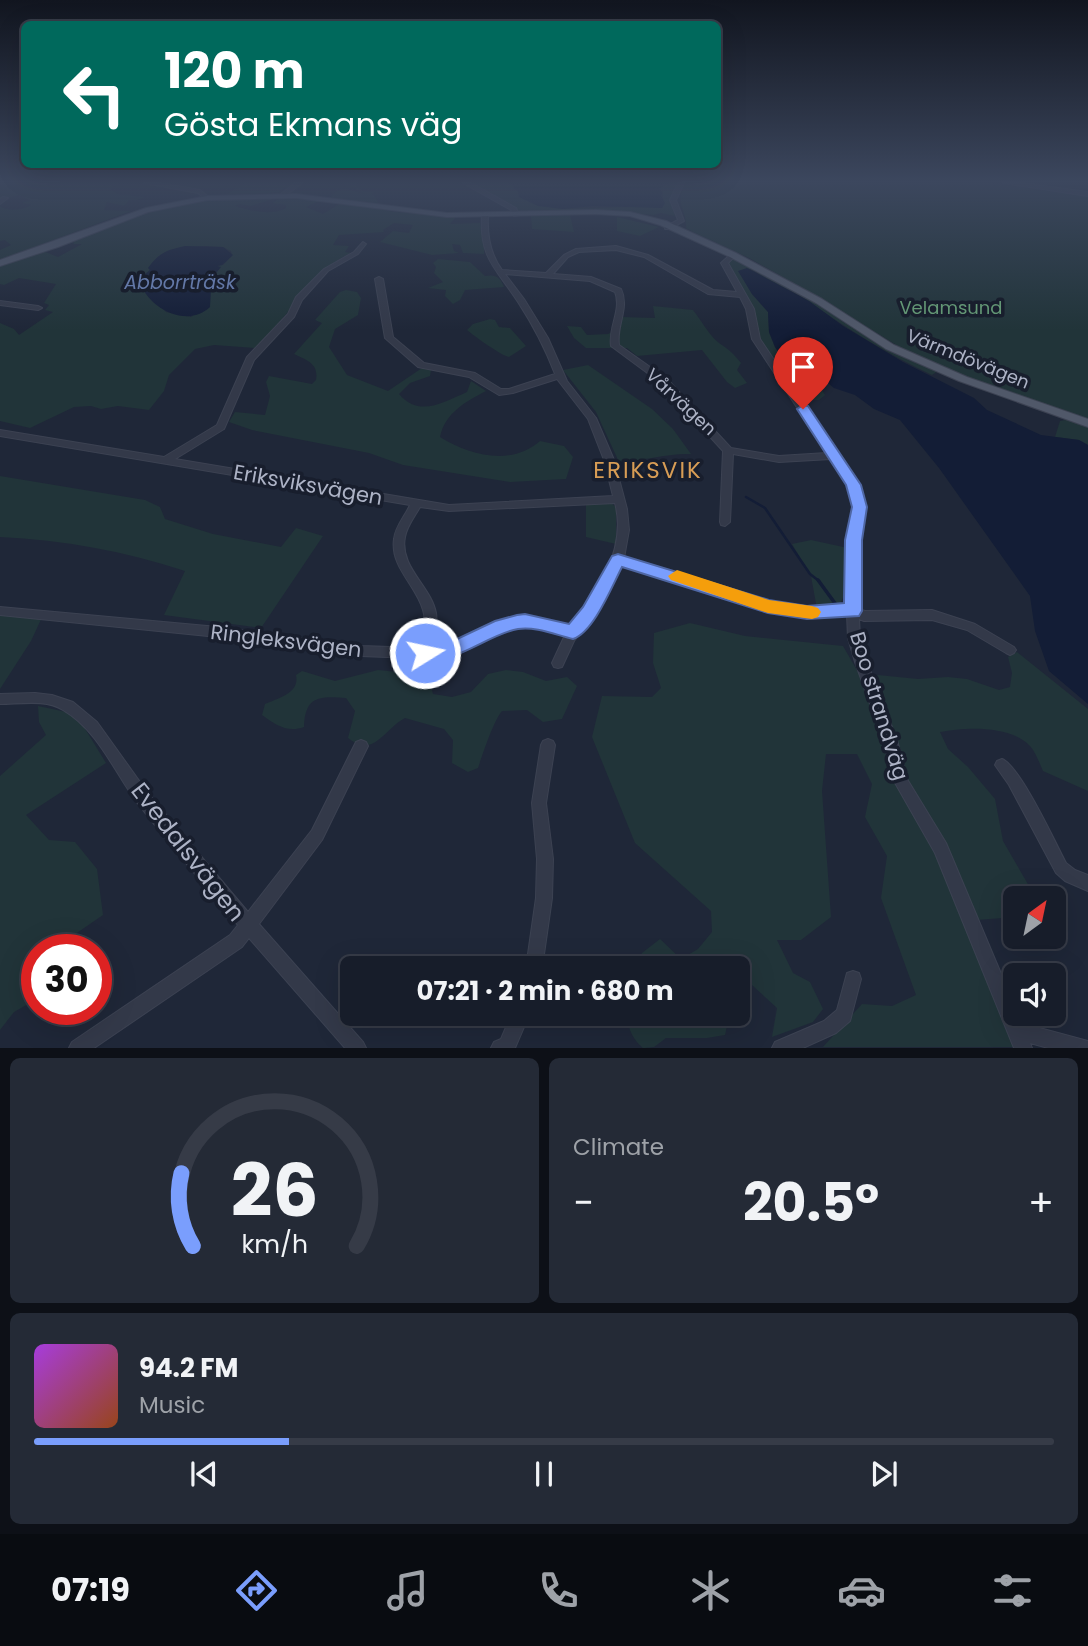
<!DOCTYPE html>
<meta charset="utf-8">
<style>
body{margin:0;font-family:Poppins,sans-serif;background:#242a36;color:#f1f3f6;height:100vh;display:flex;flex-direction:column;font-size:26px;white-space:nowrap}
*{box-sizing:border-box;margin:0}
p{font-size:23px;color:#9ea2a8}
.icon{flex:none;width:38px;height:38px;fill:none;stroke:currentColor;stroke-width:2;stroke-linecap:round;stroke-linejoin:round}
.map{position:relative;height:1048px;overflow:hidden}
.details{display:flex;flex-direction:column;gap:10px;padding:10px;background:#0d1017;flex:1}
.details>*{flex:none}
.guide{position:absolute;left:21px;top:21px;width:700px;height:147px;border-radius:10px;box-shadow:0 7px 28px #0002,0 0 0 2px #363b47;background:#00695c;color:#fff;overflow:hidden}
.needle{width:46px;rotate:33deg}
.buttons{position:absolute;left:1003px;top:886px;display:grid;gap:14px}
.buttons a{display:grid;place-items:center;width:63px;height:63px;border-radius:10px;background:#171d2a;box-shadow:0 7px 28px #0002,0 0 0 2px #363b47;font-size:35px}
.speed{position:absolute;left:21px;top:934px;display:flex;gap:14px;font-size:35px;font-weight:700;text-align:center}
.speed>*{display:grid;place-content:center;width:91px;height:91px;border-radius:50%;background:#171d2a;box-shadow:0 7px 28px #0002,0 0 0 2px #363b47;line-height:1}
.speed .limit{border:10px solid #d22;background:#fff;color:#111}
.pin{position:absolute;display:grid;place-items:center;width:60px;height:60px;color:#fff;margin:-72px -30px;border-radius:50% 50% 50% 0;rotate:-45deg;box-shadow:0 0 7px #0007}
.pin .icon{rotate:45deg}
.me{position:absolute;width:77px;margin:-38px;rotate:80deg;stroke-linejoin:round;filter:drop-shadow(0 0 5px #0008)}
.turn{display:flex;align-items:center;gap:24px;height:147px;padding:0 28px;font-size:32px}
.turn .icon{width:91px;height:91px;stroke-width:2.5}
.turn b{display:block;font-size:49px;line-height:60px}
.big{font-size:52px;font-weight:700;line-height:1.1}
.details .card{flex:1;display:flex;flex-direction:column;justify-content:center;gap:10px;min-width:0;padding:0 24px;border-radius:10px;background:#242a36}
.details .dial{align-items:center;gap:0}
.dial svg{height:182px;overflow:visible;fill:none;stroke:#363b47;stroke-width:7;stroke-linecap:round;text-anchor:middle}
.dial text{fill:#f1f3f6;stroke:none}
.song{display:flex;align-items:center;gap:21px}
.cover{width:84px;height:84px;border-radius:10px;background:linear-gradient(135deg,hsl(280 70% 55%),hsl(20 70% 35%))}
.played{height:7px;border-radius:4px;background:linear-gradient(90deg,#7a9efd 25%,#363b47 25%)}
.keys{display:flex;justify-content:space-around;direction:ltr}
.heat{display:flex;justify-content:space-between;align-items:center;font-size:38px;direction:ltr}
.details .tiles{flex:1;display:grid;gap:10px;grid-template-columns:1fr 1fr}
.card:last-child{grid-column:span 2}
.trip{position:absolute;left:340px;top:956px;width:410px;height:70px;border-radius:10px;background:#171d2a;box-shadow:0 7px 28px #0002,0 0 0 2px #363b47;font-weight:700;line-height:70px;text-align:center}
.tab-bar{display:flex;height:112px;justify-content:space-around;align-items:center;background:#090c11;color:#9ea2a8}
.tab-bar .icon{width:49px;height:49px}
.tab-bar .current{color:#7a9efd}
.tab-bar b{font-size:32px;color:#f1f3f6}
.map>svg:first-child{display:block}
</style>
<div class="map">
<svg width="1088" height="1048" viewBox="0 0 1088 1048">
<rect width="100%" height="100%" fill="#1f2738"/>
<path fill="#213439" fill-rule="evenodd" d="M0,183H118L110,189L117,194L144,197L137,200H129L124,206L107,202L104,210L131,211L0,260V250L11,245L5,240L0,241V206C6,212 24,210 31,205L22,203L30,200L19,195L0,200Z
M246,183H294L278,192L226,195Z
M344,183H357L356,186L364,192H373L371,194L374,195L378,203L330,198C343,182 348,191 365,194Z
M471,183H573L563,209L663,206V192L658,189L665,184L678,183L671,199L675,216L661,213L653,215L614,211H520Z
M686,183H989L1085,196L1088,193V419L966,377L898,346L806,290L749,258L693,232L686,228C687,208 673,204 686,183Z
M284,196L321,200L306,207L323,214L341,203L396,212L456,217L450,224L480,223L484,239V254L463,253L460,245L452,244L454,251L459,253L432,255L380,242L393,231L409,233L413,225L394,223L383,230L384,232L339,235L333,245L349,246L345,252L351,253C309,272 290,318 255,348L214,345L195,349L169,375L164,391L149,410L118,406L101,409L91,406L74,407L30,428L0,421V323L14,329L19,335L53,312L45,310L49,305L44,303L56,284L19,278L4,285L0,284V264L43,251L58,257L82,244H74L72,240L138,213L193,200L279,197L251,206L240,204L235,206C251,211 272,216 286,208V205L272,203ZM204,246L223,247L231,251L232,256L223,265L217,266L220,267L212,278V287L195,314L191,317L166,312L141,287C159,250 159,249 204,246Z
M570,215L574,232L532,229L531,216Z
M617,217L659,227L640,236L617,231Z
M438,259L470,262L485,276C496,274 500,277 504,287L465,290L460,300L453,304L445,296L446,290L428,288L443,282L434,273L436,267L433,263Z
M731,259H737L938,371L932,375C889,355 848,329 809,302C792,289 770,283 752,269L739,271L752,294L768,312L769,332L775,347L788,366L825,381L820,387L825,395L819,400H809L799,390L791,389L759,340L726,261Z
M346,290L357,292L361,298L358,315L335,329L329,347L347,375L388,391L422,368L431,370L430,376L410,383L399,394C419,418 444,402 467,392L471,381L486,391C465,402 445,413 440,437C470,456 512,466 540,441L564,446L573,457L566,479L510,482L403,465L369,453L252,430L229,422L235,412L265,415L270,396L266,382L269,376L312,384L316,380C319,364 307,360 294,354L322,323L315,320L340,292Z
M653,306L693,310C701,320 709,335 719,343C728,349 733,353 741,363L737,370L747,383L735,388L727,382L702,350L637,356L627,348H586L574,338L567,326L581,327L587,335L608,334L618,329L620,317L655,318Z
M490,319L495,320L499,327L510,328L526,346L509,357C502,356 474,336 467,330L473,324Z
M588,365L652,409L673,429L691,454C667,453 644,461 619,462L596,412L563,370Z
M1071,419L1088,425V445L1079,440L1055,437L1060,421Z
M0,476L145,500L160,507L165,519L213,534L281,547L296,528L323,536L261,628L164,615L185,571C125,551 63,540 0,537Z
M611,503L616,507V544L586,537V504Z
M811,540L848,548C847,562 850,593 839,604C834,608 823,608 817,609L811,576L792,544Z
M0,613L43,615L31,641L0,689Z
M690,623L745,636L843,646L866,686L938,850L1014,1047H823L862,1004L892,1006L916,995L881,898L887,856L865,817L872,784L857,754H826L822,791L831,917L801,940H777L793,973L810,982L823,1009L813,1022L772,1037L777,1008L741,975L737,989V968H635L642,953L660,939L681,959L698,949L712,932L711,911L635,843L592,737L602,696L652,697L661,688L653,663L654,633Z
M1017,652L1088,709V791L1043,771C1039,762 1036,753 1030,746C1010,725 966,727 940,732L948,749L968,767L995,799L1003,841L1033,893L1031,898H1015V917L976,920L917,805L868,674L918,679L948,677L967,679L999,690L1010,687L1012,673L1008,657Z
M422,668L435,671L430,684L433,694L452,697L471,692L488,674L506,670L523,672L546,681L567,677L577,686L562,719L543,722L527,710L502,711C494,720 483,753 478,768L468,772L452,763L453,740L444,729L405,718C384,729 374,759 348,738L355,711L346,698C319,696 305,696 304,727C287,733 276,725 262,715L265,704C279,698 300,693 296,675L302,671L335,681L378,670L398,672Z
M38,706L71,713L84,727L106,763L26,815L49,840L75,842L97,869L103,915L52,950H37V999L14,1012L0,1030V776L46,735L39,722Z
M628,1013H730L725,1035L707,1038H666L654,1047L643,1048C632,1038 627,1028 628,1013Z"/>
<path fill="#131d36" d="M509,183H668L659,189L663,192L661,196L665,203L662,208L592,206L563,209L538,206L519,197L518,192Z
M185,246L223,247L233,255L222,265L217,266L221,267L212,278L215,285L211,289L210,307C187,329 146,308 139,279L150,270L148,268C158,254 166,250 185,246Z
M747,268L809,301L843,326L903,362L974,398L987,410L1041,435L1079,440L1088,445V704L1049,671L1035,631L1030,596L939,468L900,420L874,409L855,395L834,388L823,379L788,366L775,347L769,332L768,312L752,294L738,271Z"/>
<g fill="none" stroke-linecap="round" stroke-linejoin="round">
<path stroke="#131d36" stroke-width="2.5" d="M746,497L765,508L810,574L819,581"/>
<path stroke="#131d36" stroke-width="3.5" d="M818,580L837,606"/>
<defs>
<path id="minor" d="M144,183H159L200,190L210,198L207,200L198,193Z
M295,183H302L285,196H281V194Z
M463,183H471L516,208L519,215L514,216L511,210Z
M678,183H684L676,200L684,221L669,229H665V227L678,220L670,200Z
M1003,183H1021L1088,192V196Z
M3,197L8,198L0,204V199Z
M485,213L488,215C487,234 490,254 502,270L546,273L564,255L576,249L616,246L648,255L713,290L737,292L721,263L731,254H735V256L728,263L754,309L760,339L858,485L864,507L858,540V609L865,611L932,610L975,624L1014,647L1016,650L1014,653L1010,655L1006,653L967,630L932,620L864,621L859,619L860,638L867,662L897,740L907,779L946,843L1015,1007V1013H1018L1021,1023L1088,1041V1048H1048L1030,1043L1032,1048H1014L935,853L894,781L883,740L855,662L848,638L847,614L820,616L781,613L621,565L594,615L574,641L562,667L558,668L554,667L552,663L565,635L525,626L504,630L458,652L444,656L414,658L361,656L218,637L0,615V607L218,627L361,646L420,648C422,636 427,622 423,610C416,585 390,567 394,539C395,527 405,516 410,505L0,436V430L164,457L217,425L247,357L288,314L296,297L324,269L354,252L363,242L366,244L358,254L328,271L302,300L294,317L254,360L224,429L175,459L449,505L613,496L604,460L588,419L557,379L513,393L499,395L469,377L418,367L385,338L375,279L379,277L383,279L393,337L424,363L475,373L501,389H509L555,374C545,348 533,325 518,302C497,269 479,259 482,215ZM616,250L644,257L708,294L740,297L746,309L752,339L827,453L779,456L731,448L667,379L619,345C616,325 630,308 621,289L591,277L553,274L568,257L579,252ZM505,274L590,281L615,292C622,310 608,327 611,346L661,383L723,451L720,522L721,525L725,526L730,522L733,454L779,462L831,459L848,485L854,507L848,540L847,605L820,608L781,605L624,558L629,530L627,509L614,460L596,418L567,381L548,338L524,299ZM615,503C627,548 599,593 571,627C557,624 535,616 522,617C489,621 465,645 432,647C434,636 438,624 436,613C431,586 399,567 405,537C407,526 415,516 420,507L449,511Z
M0,301L38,306L42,308L38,310L0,305Z
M35,693L52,695L73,702L97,722L150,796L248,912L312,830L356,742L361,740L366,742L368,746L322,840L259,924L363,1042L366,1048H345L249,938L242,947L94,1048H69L72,1042L230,935L238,925C205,886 171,846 139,805C115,774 99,731 63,710C46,699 20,704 0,704V694Z
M548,739L553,741L555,745L546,803L553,859L552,898L542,968H526L536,898L537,859L532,803L541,745L543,741Z
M1002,759C1020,766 1055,842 1066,863L1075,870L1088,875V891L1065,881L1056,873L1009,785L995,765L997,761Z
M853,971L859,973L861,979L850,1021L836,1033L803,1048H772L775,1042L824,1021L837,1010L847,973Z
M512,1013H530L515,1048H491L494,1042L501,1039Z"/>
<path id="major" d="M296,194L447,213L596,210L630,212L666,221L736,253L822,299L894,345L967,377L1088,419V427L959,381L886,349L816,303L730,257L660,225L630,216L596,214L447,217L296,198L207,200L148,212L58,247L0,266V260L146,208L207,196Z"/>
</defs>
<use href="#minor" stroke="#3c4252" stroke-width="2"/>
<use href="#major" stroke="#3c4252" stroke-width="2"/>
<use href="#minor" fill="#333949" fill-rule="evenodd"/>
<use href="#major" fill="#505869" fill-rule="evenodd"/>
</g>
<linearGradient id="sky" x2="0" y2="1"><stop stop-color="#11151f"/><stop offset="0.55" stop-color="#3c475e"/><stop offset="1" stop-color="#3c475e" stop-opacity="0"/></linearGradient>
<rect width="1088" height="330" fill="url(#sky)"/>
<path fill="#7a9efd" stroke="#4f67a4" stroke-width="2" d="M803,405L808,406L861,485L867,507L862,540V611L859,616L807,619L768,613L622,567C612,586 594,632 573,639C556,635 535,626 518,629C487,634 451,669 418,658L416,653L418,647L455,640L495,621L517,615L525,614L569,624L583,607L612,556L618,554L769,600L807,606L844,603L845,540L852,507L846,485L797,409Z"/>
<path fill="#f59e0b" d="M677,570L769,600L812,606L818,608L821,612L818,617L812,619L768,613L671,580L668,576Z"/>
<g text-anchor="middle" stroke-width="7" stroke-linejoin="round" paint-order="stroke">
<g font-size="18" fill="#639775" stroke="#181e2d">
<text x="951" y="314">Velamsund</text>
</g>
<g font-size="18" fill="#adb3c6" stroke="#181e2d">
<text transform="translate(968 359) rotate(22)" y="6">Värmdövägen</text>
<text transform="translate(681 402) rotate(43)" y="6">Vårvägen</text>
</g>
<g font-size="19" font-style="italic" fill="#6378a7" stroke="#181e2d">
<text x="180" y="289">Abborrträsk</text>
</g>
<g font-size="21" fill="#adb3c6" stroke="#181e2d">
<text transform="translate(308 485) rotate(10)" y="7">Eriksviksvägen</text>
<text transform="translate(286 641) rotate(7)" y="7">Ringleksvägen</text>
<text transform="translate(879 706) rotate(73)" y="7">Boo strandväg</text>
</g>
<g font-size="23" letter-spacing="2" fill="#d89d55" stroke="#181e2d">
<text x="648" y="478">ERIKSVIK</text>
</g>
<g font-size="24" fill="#adb3c6" stroke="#181e2d">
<text transform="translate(188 852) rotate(52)" y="8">Evedalsvägen</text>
</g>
</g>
</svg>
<div class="buttons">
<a><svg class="needle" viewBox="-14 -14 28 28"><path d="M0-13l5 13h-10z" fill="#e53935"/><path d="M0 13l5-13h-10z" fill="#9ea2a8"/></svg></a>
<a><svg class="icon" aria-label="sound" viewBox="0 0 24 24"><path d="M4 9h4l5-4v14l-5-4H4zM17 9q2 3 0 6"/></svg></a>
</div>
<div class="speed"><div class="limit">30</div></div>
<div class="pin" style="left:803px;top:409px;background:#d93025"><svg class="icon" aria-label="arrive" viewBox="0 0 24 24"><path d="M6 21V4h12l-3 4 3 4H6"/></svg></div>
<svg class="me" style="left:425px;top:653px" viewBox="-20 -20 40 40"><circle r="17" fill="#7a9efd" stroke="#fff" stroke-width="3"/><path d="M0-11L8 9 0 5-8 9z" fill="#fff"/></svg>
<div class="trip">07:21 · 2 min · 680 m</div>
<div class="guide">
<div class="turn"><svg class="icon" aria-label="left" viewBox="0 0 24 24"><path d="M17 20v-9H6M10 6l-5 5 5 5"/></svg><div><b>120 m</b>Gösta Ekmans väg</div></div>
</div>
</div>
<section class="details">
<div class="tiles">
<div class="card dial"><svg viewBox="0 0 100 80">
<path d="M14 69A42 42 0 1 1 86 69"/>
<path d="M14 69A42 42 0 0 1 9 37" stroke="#7a9efd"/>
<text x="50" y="56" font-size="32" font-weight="700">26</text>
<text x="50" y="72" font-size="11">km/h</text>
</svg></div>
<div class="card"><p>Climate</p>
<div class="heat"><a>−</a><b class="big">20.5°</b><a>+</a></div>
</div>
<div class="card">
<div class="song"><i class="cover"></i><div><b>94.2 FM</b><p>Music</p></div></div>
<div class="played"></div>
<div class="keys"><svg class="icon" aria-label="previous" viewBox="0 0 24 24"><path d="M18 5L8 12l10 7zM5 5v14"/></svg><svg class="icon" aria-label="pause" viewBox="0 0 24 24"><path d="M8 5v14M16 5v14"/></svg><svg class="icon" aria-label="next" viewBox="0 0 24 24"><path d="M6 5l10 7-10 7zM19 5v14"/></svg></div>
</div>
</div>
</section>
<nav class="tab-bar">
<b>07:19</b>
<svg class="icon current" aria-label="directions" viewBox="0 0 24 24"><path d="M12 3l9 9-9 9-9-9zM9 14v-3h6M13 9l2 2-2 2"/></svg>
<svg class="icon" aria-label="music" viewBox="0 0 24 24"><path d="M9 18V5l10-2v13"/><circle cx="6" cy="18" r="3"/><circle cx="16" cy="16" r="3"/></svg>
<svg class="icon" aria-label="phone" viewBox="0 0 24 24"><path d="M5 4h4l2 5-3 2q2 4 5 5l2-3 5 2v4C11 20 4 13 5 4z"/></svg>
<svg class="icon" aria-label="climate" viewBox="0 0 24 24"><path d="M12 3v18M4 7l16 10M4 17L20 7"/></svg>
<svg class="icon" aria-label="car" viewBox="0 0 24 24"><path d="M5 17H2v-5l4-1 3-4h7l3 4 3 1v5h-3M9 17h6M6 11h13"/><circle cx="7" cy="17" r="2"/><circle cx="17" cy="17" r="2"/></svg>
<svg class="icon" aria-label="filters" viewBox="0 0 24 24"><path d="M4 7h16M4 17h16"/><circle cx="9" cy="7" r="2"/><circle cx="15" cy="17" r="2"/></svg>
</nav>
